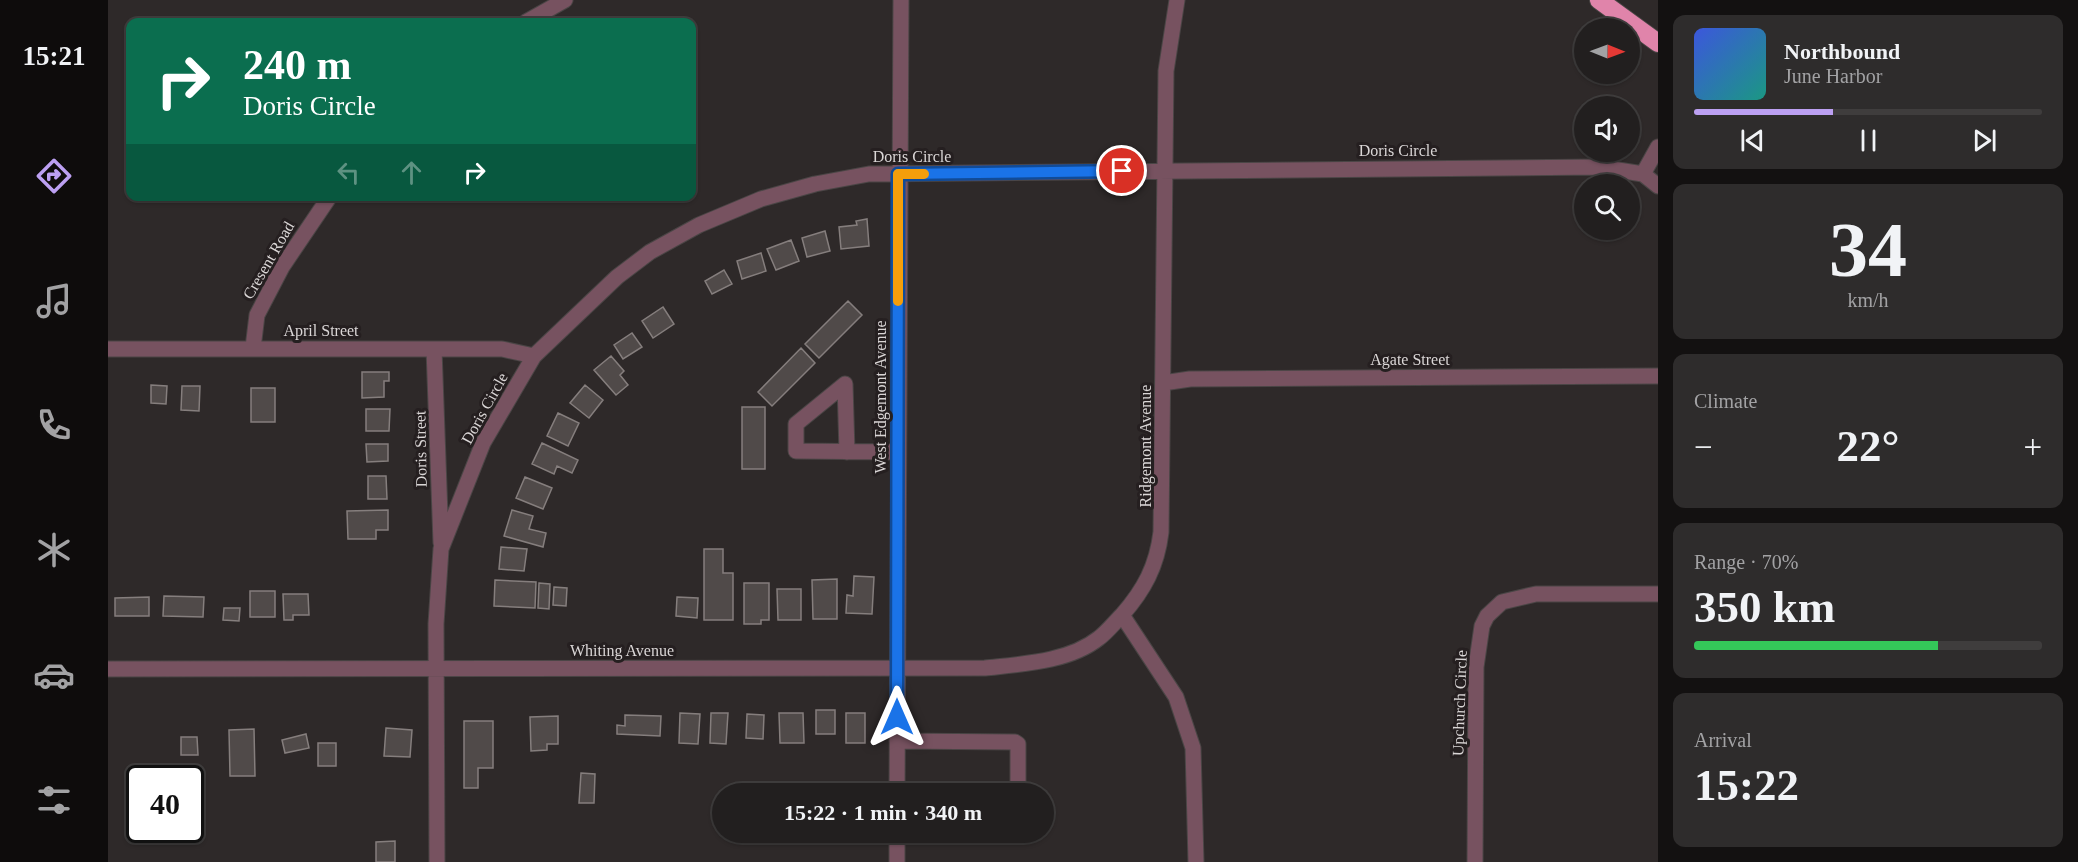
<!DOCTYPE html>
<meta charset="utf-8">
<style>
body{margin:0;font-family:"Times New Roman",serif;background:#2e2c2c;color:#f1f3f6;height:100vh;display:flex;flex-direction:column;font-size:22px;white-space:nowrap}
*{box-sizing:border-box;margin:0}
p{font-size:20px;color:#a2a2a4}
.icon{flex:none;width:33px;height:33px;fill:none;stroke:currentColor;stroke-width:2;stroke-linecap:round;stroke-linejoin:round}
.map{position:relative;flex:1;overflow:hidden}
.sheet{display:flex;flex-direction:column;gap:15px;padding:15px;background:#131111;width:420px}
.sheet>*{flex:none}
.guide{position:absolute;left:18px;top:18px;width:570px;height:183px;border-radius:12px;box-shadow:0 2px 4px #0004,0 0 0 2px #3f3d3d;background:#0b6e4f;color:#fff;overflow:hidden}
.needle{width:39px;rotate:91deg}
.controls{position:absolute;left:1466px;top:18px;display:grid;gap:12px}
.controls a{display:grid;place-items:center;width:66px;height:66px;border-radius:50%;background:#221f1f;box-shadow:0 2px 4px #0004,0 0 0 2px #3f3d3d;font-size:30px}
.speed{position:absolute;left:18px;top:765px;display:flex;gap:12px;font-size:30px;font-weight:700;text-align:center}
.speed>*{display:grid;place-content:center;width:78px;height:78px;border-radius:50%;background:#221f1f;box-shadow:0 2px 4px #0004,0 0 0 2px #3f3d3d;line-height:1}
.speed .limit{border:3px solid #111;border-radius:9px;background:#fff;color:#111}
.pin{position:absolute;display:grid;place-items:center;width:51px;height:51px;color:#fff;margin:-26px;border:3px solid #fff;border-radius:50%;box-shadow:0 2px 6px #0007}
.me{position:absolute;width:66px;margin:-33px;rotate:0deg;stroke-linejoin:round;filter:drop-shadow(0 0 4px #0008)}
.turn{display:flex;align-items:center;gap:21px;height:126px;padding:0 18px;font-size:27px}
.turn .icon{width:78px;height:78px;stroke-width:2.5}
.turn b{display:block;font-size:42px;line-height:51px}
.lanes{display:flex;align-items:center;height:57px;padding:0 18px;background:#0003;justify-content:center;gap:30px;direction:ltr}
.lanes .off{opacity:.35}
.big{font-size:45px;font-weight:600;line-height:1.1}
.sheet .card{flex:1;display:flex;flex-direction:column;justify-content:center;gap:9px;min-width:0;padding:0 21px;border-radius:12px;background:#2e2c2c}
.sheet .dial{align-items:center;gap:0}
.dial b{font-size:78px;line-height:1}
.song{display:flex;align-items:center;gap:18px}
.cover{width:72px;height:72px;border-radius:9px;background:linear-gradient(135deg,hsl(230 70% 55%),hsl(170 70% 35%))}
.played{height:6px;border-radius:3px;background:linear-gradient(90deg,#bca0f2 40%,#3f3d3d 40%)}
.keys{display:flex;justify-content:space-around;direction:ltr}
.heat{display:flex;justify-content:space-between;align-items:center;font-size:33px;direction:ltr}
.charge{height:9px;border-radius:4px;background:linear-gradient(90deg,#34c759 70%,#3f3d3d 0)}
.trip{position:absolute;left:604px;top:783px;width:342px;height:60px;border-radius:30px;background:#221f1f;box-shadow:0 2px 4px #0004,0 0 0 2px #3f3d3d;font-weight:600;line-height:60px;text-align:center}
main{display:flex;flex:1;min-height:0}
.tab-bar{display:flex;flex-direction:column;width:108px;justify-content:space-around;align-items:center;background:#0e0c0c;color:#a2a2a4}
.tab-bar .icon{width:42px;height:42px}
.tab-bar .selected{color:#bca0f2}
.tab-bar b{font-size:27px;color:#f1f3f6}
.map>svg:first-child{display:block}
</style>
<main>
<nav class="tab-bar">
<b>15:21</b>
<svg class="icon selected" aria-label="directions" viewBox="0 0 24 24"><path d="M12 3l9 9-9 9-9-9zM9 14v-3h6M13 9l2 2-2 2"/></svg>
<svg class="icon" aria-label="music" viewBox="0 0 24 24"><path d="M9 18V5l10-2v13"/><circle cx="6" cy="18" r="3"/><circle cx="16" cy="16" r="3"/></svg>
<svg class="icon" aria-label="phone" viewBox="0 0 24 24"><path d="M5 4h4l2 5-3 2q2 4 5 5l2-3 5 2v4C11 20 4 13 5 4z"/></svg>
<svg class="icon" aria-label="climate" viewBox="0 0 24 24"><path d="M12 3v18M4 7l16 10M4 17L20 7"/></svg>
<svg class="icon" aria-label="car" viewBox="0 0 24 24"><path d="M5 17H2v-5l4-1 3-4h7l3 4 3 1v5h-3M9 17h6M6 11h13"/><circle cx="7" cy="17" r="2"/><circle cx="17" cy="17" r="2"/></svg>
<svg class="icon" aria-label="filters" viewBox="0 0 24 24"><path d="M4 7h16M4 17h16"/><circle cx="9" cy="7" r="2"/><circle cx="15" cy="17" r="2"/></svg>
</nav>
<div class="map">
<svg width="1550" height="862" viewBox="0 0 1550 862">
<rect width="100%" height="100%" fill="#2e2929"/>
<path fill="#504a49" stroke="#857e7d" stroke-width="1.5" d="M759,219L761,246L733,249L731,227L749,225L748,221Z
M717,231L722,251L699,257L694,238Z
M683,240L691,261L668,270L659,249Z
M653,253L658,271L634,279L629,261Z
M616,270L624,284L604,294L597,281Z
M740,301L754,315L711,358L697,344Z
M555,307L566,324L545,338L534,321Z
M524,333L534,347L515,359L506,345Z
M693,348L707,363L664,406L650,392Z
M503,356L516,371L512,375L520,385L508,395L486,370Z
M254,372H281V381H276V397L254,398Z
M43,385L59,386L58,404L43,403Z
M477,385L495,400L481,418L462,403Z
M74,386H92L91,411L73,410Z
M143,388H167V422H143Z
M634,407H657V469H634Z
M258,409H282L281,431H258Z
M450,413L471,423L460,446L439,436Z
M434,443L470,460L464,473L449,466L446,474L424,464Z
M258,444H280V461L259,462Z
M260,476H278L279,499H260Z
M417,477L444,488L435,509L408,498Z
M280,510V530H268V539H240L239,511Z
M404,510L425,516L421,529L438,533L435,547L396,536Z
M393,547L419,549L416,571L391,569Z
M596,549H615V573H625V620H596Z
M746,576L766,577L764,614L738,613L739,595L745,596Z
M729,579V619H705L704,580Z
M387,580L428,582L427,608L386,606Z
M431,583L442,584L441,609L430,608Z
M636,583H661V620H653V624H636Z
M446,587L459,588L458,606L445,605Z
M669,589H693V620H670Z
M142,591H167V617H142Z
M175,594H200L201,615H185V620H176Z
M56,596L96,597L95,617L55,616Z
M41,597V616H7V598Z
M569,597L590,598L589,618L568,616Z
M116,608H132L131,621L115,620Z
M708,710H727V734H708Z
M572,713L592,714L590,744L571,743Z
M603,713H620L618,744L602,743Z
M671,713H695L696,743H672Z
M738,713H757V743H738Z
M639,714L656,715L655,739L638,738Z
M517,715L553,716L552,736L509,734V725L517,726Z
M450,716V744H439V750L423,751L422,717Z
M356,721H385V768H370V788H356Z
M278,728L304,730L302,757L276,756Z
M146,729L147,776H122L121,730Z
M198,734L201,748L177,753L174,740Z
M73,737H89L90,755H73Z
M210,743H228V766H210Z
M473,773L487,774L486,803H471Z
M287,841V862H268V842Z"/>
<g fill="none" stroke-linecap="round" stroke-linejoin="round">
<defs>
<path id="minor" d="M1069,0L1058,71L1053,532C1049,566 1036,590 1014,615L1068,697L1085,748L1088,862
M418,22L457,0
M1535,174L1550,147
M145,348L149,315L174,267L222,196
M0,349H394L426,356
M326,349L333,543
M1055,383L1082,379L1550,376
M739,452L737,384L688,424V451L790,452
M0,669L877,668C914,664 961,662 991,638C999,632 1006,623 1014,615
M789,741L907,742L910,744V794
M789,794L793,0
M329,862L328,624L333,549L375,443L426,356L509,277L542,252L591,225L653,199L707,184L761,174L1491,167L1535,174L1550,186
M789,862V832
M1367,862L1368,667L1374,626L1379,616L1394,602L1428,594H1550"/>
<path id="highway" d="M1491,0L1550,43"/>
</defs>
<use href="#minor" stroke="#4a4545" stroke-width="17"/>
<use href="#highway" stroke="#4a4545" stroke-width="20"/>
<use href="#minor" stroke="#775260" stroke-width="15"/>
<use href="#highway" stroke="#e084aa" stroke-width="18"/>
</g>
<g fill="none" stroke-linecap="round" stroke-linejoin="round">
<defs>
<path id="route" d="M789,717L790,174L1014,171"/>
</defs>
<use href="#route" stroke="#114b97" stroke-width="15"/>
<use href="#route" stroke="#1a73e8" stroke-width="10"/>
<path stroke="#f59e0b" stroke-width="10" d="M790,301V174H816"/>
</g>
<g text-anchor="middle" stroke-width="6" stroke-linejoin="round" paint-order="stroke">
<g font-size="16" fill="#dad6d6" stroke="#251f20">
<text x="1290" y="156">Doris Circle</text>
<text x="804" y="162">Doris Circle</text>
<text transform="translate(160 260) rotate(-60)" y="6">Cresent Road</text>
<text x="213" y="336">April Street</text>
<text x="1302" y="365">Agate Street</text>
<text transform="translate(772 397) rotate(-90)" y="6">West Edgemont Avenue</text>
<text transform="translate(376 408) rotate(-61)" y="6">Doris Circle</text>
<text transform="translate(1037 446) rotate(-90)" y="6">Ridgemont Avenue</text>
<text transform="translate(312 449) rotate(-91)" y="6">Doris Street</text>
<text x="514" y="656">Whiting Avenue</text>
<text transform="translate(1351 703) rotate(-88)" y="6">Upchurch Circle</text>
</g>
</g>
</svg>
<div class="controls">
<a><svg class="needle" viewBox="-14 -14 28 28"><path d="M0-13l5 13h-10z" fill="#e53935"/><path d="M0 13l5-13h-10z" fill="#a2a2a4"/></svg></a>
<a><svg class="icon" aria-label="sound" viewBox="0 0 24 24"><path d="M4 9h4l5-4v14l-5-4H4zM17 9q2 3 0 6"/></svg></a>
<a><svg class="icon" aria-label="search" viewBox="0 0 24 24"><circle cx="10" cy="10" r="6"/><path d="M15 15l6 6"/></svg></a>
</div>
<div class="speed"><div class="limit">40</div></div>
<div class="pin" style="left:1014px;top:171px;background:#d93025"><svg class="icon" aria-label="arrive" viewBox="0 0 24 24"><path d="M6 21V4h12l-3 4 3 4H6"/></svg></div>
<svg class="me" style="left:789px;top:717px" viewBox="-20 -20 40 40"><path d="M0-17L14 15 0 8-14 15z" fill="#1a73e8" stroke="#fff" stroke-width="4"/></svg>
<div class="trip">15:22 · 1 min · 340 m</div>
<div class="guide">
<div class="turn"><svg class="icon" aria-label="right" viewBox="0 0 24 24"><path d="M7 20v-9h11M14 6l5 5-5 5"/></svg><div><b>240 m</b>Doris Circle</div></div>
<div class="lanes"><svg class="icon off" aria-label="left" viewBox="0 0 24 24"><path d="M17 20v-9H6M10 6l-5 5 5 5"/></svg><svg class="icon off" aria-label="ahead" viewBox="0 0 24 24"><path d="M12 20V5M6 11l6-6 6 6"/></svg><svg class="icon" aria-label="right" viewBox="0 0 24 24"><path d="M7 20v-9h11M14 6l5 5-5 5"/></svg></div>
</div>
</div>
<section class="sheet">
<div class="card">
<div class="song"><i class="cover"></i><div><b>Northbound</b><p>June Harbor</p></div></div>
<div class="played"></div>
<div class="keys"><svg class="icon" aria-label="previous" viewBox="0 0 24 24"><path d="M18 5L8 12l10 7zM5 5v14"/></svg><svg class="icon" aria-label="pause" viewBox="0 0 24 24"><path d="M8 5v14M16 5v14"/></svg><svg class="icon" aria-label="next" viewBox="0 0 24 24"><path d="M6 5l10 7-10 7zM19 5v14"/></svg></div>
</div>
<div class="card dial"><b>34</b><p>km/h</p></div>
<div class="card"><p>Climate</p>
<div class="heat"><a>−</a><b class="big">22°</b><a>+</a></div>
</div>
<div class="card"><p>Range · 70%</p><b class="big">350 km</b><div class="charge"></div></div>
<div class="card"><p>Arrival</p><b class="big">15:22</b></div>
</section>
</main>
